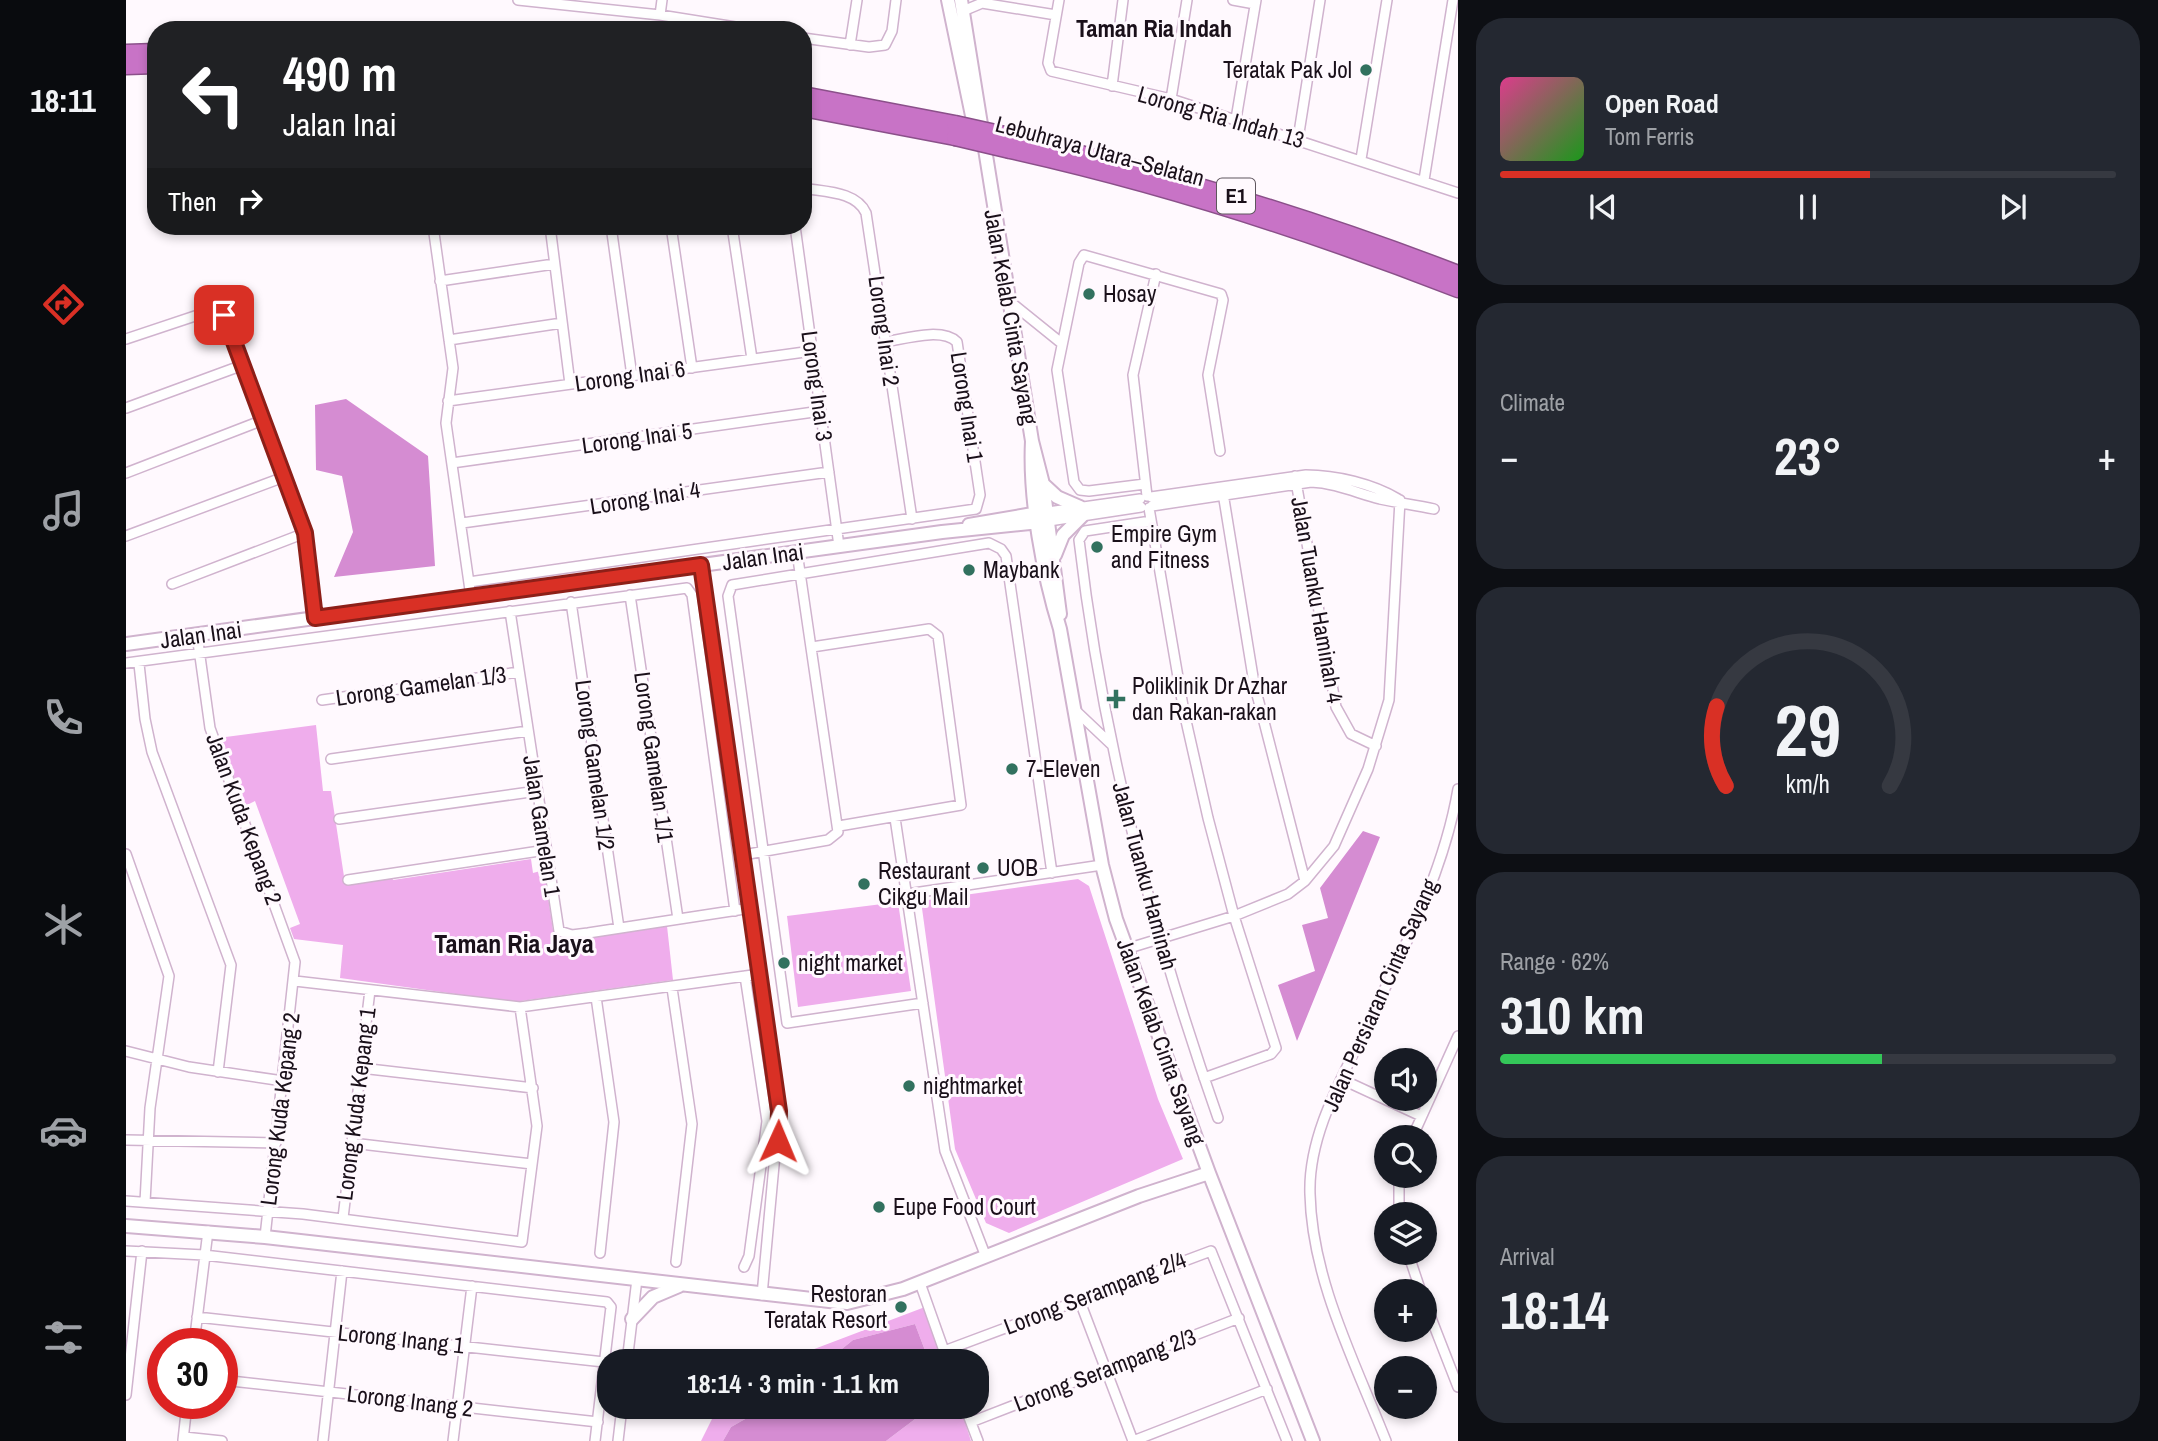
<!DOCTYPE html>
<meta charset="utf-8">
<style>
body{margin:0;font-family:"Archivo Narrow",sans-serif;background:#242831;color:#f1f3f6;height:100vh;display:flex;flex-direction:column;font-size:26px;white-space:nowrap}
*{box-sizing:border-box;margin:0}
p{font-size:23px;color:#9ea1a6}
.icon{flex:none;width:38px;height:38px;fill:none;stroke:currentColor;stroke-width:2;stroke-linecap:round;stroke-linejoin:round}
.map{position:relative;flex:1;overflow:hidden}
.details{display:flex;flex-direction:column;gap:18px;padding:18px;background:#0d0f14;width:700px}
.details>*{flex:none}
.guide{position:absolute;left:21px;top:21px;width:665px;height:214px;border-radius:28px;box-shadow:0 4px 10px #0003;background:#202124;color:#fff;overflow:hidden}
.fabs{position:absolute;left:1248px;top:1048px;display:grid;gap:14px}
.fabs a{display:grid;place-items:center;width:63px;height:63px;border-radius:50%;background:#171b24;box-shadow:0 4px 10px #0003;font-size:35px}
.speed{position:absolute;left:21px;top:1328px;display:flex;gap:14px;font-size:35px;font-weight:700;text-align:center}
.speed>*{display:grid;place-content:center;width:91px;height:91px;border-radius:50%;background:#171b24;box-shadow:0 4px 10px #0003;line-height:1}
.speed .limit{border:10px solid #d22;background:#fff;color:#111}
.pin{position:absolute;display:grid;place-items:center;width:60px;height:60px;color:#fff;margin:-30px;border-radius:14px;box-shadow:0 4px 10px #0006}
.me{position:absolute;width:77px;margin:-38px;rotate:1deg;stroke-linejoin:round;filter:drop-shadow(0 0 5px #0008)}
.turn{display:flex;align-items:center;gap:24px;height:147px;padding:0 21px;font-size:32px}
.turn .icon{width:91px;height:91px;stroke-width:2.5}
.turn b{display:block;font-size:49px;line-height:60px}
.then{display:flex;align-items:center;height:66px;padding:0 21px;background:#0003;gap:14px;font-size:26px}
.big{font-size:52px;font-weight:700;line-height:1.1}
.details .tile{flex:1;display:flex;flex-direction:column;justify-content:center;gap:10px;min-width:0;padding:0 24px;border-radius:28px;background:#242831}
.details .dial{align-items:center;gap:0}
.dial svg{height:182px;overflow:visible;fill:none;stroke:#363941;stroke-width:7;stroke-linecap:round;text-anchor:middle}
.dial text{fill:#f1f3f6;stroke:none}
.song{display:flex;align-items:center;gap:21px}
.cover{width:84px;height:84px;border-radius:10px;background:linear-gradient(135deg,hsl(330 70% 55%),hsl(120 70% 35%))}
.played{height:7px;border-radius:4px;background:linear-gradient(90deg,#d93025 60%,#363941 60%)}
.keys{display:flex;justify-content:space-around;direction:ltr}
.heat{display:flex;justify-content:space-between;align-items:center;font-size:38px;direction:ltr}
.charge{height:10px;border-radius:5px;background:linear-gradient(90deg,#34c759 62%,#363941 0)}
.trip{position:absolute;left:471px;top:1349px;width:392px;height:70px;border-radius:28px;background:#171b24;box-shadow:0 4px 10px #0003;font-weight:700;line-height:70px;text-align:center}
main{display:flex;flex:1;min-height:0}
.menu{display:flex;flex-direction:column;width:126px;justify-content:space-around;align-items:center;background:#090b0e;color:#9ea1a6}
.menu .icon{width:49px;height:49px}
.menu .on{color:#d93025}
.menu b{font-size:32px;color:#f1f3f6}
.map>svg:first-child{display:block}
</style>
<main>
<nav class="menu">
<b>18:11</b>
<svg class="icon on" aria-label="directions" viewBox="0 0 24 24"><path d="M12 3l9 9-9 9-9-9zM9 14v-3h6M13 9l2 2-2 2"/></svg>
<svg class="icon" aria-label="music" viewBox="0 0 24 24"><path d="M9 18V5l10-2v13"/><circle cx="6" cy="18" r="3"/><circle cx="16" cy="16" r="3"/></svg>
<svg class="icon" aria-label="phone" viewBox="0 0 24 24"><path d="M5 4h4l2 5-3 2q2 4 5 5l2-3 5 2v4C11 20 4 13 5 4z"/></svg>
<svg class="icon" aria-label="climate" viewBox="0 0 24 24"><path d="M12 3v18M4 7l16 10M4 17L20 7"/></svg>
<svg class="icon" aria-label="car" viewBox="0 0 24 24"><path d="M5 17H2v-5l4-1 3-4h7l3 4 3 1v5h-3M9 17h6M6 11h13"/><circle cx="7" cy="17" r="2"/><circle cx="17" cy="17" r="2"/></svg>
<svg class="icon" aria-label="filters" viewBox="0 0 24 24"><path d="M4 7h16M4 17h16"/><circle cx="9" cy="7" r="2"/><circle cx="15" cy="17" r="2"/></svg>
</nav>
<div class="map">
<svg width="1332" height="1441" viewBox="0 0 1332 1441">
<rect width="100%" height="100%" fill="#fff9fe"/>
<path fill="#efadec" d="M190,725L197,791H205L219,883L266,876L267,880L405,859L407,873L418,870L427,930L437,939L541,926L547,980L388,1002L214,978L217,945L168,939L164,928L174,924L129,801L119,806L92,738Z
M952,879L963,886L1032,1099L1057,1159L883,1233L860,1223L829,1149L795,901Z
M772,902L785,991L672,1007L661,916Z
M799,1307L818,1361H803L789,1324L727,1340L701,1361L654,1362Z
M599,1407H640L605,1427L597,1441H575L587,1417Z
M805,1407H834L845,1441H760Z"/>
<path fill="#d58cd2" d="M220,399L302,456L309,566L208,577L227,532L216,476L190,470L189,405Z
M1237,831L1254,837L1171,1041L1152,985L1189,971L1176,925L1202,918L1194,888Z
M789,1324L803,1361H701L727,1340Z
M640,1407H805L760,1441H597L605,1427Z"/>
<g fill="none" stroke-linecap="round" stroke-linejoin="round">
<defs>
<path id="street" d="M392,0L534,15L628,30
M933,0L922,63L925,71L1045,99L1332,193
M1107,0L1129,4
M837,11L856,3L930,15
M534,15L536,0
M677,38L743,47L759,45L766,31L770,0
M724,45L731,0
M986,86L997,0
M1045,99L1061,0
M1110,119L1130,0
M1172,139L1194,0
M1235,159L1261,0
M1298,180L1327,0
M677,188C698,192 730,191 740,213L786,519
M307,226L327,368L320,423L345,597
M424,226L444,384
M485,226L506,376
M545,226L566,368
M606,226L626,359
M669,226L713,546
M314,281L428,264
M882,300L934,342
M0,339L84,311H92L98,315L179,533L189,618
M323,340L436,323
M322,401L686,351
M0,408L117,365
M326,463L695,411
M0,473L137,420
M1169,476L1210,707L1225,734L1250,746
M1019,484L963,491L954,490L948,482L931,370L953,263L958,255L1095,294L1097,300L1082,375L1094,451
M1096,487L1128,683L1179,881
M1021,496L1007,375L1030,274
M1025,497L1180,475C1210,475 1247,484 1272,499
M1026,506L1185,482C1209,483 1231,493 1254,499C1272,503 1290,505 1308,509
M1023,508L1058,712L1082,818L1108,916L1150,1048L1145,1054L1078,1078
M922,512L1014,499
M923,521L1015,507
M1025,521L959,531L953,540C976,738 1026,931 1092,1118
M336,523L703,472
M0,536L158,477
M575,565L653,1111L636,1295
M343,582L850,509L854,495L831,342C816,327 778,339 759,342
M46,584L179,533
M504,595L552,919
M445,602L493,928
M384,611L433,931L446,935L462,933L625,908
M71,635L84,728L169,962L139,1237
M686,647L803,629L812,636L835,805L713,826
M0,663L561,588L566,595L609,911
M13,664L19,719L26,752L105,965L92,1072
M196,700L393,672
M949,710L986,745
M205,759L402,731
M769,818L819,1151L860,1257
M213,819L411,791
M0,854L43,976L24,1108L19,1202
M617,855L702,840L712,832L671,552
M222,880L420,850
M781,894L976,865
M1000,949L1108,916L1162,894L1179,881L1208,846L1242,769L1263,700L1274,500
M169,981L394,1007L634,974
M546,988L566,1124L550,1262
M470,997L488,1122L474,1253
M797,1003L661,1023L602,596L606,585L863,543L875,549L880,556L926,873
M0,1051L63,1067L157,1081
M235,1068L407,1088
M1215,1079L1295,1116
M1286,1138L1332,1036
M0,1140L150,1143
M226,1143L406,1164
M1273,1176V1214
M0,1201L177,1214L396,1242L411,1126L394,1007
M217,1218L244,990
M0,1251L78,1255L481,1302L485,1307L469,1441
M1282,1253L1295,1292
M618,1267L623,1256L641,1121L619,976
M794,1283L822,1362
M953,1299L1007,1441
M1298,1300L1332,1387
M71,1317L478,1362
M68,1344L82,1231
M818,1351L1085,1251L1161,1441
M501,1362L511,1279
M96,1380L472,1422
M0,1395L16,1251
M839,1407L852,1441
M845,1422L1113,1318
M58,1437L96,1441
M57,1440L61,1404
M197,1441L216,1271
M327,1441L346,1286
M492,1441L496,1407
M1007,1441L1141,1389
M1260,1441C1229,1362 1186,1280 1184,1194C1182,1135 1216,1078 1241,1026C1277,950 1318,872 1332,789"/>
<path id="secondary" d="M822,0L850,135
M835,0L906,441L917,484L934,614
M906,441C903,499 917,574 934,629L976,865L990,919L1083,1173L1187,1441
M918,485L931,497L954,507
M843,525L918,512
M929,555L937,535L956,516
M0,644L816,532L923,521
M0,1226L139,1237L721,1303L777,1289L1013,1196L1083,1173
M506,1319L527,1297L553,1286"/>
<path id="highway" d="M0,53L30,52
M0,66L30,65
M677,95L829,124
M677,108L829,137
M883,136C1036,173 1185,217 1332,274
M884,150C1037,184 1186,232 1332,289"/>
</defs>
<use href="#street" stroke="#d0b3ce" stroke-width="12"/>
<use href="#secondary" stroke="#d0b3ce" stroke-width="16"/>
<use href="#highway" stroke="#8b508a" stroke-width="19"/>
<use href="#street" stroke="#fff" stroke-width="9"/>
<use href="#secondary" stroke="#fff" stroke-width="12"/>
<use href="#highway" stroke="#c873c6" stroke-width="16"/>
<defs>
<path id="highway-bridge" d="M829,124L883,136
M829,137L884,150"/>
</defs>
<use href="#highway-bridge" stroke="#8b508a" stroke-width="19" stroke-linecap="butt"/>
<use href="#highway-bridge" stroke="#c873c6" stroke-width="16"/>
</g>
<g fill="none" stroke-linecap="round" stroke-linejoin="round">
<defs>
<path id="route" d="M98,315L179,533L189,618L575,565L653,1111L652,1141"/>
</defs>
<use href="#route" stroke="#8d1f18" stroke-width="18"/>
<use href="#route" stroke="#d93025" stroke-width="12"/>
</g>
<g fill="#32715f" stroke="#fff9fe" stroke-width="2.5">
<circle cx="1240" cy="70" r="7"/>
<circle cx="963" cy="294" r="7"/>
<circle cx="971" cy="547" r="7"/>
<circle cx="843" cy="570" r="7"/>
<path d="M986.5 688.5h7v7h7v7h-7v7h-7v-7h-7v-7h7z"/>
<circle cx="886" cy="769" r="7"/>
<circle cx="857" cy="868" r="7"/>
<circle cx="738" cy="884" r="7"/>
<circle cx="658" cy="963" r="7"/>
<circle cx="783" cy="1086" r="7"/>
<circle cx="753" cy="1207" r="7"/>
<circle cx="775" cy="1307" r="7"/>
</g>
<g text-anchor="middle" stroke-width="6" stroke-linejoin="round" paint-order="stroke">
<rect fill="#fff9fe" stroke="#5f565e" stroke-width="2" x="1091" y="178.5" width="38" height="35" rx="5"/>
<g font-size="21" font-weight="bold" fill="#1a101a">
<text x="1110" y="203">E1</text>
</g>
<g font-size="23" fill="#1a101a" stroke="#fff9fe" text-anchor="start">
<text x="1226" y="78" text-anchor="end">Teratak Pak Jol</text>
<text x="977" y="302">Hosay</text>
<text x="985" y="542">Empire Gym<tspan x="985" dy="26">and Fitness</tspan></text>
<text x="857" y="578">Maybank</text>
<text x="1006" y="694">Poliklinik Dr Azhar<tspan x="1006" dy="26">dan Rakan-rakan</tspan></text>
<text x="900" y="777">7-Eleven</text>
<text x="871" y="876">UOB</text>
<text x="752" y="879">Restaurant<tspan x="752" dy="26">Cikgu Mail</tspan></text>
<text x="672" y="971">night market</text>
<text x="797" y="1094">nightmarket</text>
<text x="767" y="1215">Eupe Food Court</text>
<text x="761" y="1302" text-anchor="end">Restoran<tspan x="761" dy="26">Teratak Resort</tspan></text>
</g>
<g font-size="23" fill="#1a101a" stroke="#fff9fe">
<text transform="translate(1095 117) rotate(16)" y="8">Lorong Ria Indah 13</text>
<text transform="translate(974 151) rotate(15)" y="8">Lebuhraya Utara–Selatan</text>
<text transform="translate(885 317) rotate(80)" y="8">Jalan Kelab Cinta Sayang</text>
<text transform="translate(758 331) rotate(82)" y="8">Lorong Inai 2</text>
<text transform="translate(504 376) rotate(-8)" y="8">Lorong Inai 6</text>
<text transform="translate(691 386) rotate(82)" y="8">Lorong Inai 3</text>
<text transform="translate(841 407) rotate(81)" y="8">Lorong Inai 1</text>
<text transform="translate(511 438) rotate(-8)" y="8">Lorong Inai 5</text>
<text transform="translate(519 498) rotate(-9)" y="8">Lorong Inai 4</text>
<text transform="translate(637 557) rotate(-8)" y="8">Jalan Inai</text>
<text transform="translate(1191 600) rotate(80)" y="8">Jalan Tuanku Haminah 4</text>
<text transform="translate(75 635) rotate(-8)" y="8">Jalan Inai</text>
<text transform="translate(295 686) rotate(-8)" y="8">Lorong Gamelan 1/3</text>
<text transform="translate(528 757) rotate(82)" y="8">Lorong Gamelan 1/1</text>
<text transform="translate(469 765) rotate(82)" y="8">Lorong Gamelan 1/2</text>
<text transform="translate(118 819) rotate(70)" y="8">Jalan Kuda Kepang 2</text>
<text transform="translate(416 826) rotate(81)" y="8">Jalan Gamelan 1</text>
<text transform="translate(1019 876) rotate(75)" y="8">Jalan Tuanku Haminah</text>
<text transform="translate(1254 995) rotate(-66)" y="8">Jalan Persiaran Cinta Sayang</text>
<text transform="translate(1035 1042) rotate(70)" y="8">Jalan Kelab Cinta Sayang</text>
<text transform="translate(230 1104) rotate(-83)" y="8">Lorong Kuda Kepang 1</text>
<text transform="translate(154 1109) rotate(-83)" y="8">Lorong Kuda Kepang 2</text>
<text transform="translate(969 1293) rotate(-21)" y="8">Lorong Serampang 2/4</text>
<text transform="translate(275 1339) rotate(6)" y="8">Lorong Inang 1</text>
<text transform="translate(979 1370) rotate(-21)" y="8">Lorong Serampang 2/3</text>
<text transform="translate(284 1401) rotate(7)" y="8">Lorong Inang 2</text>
</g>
<g font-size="24" font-weight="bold" fill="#1a101a" stroke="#fff9fe">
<text x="1028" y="37">Taman Ria Indah</text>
</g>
<g font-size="26" font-weight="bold" fill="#1a101a" stroke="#fff9fe">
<text x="388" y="953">Taman Ria Jaya</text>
</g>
</g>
</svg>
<div class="fabs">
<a><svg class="icon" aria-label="sound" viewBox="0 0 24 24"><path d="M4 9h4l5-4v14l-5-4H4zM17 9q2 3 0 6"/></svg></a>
<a><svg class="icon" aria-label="search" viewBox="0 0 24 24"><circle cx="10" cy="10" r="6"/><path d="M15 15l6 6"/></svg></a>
<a><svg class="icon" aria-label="layers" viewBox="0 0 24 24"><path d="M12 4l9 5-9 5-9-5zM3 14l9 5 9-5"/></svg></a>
<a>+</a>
<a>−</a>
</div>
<div class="speed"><div class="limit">30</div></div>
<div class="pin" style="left:98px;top:315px;background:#d93025"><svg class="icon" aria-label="arrive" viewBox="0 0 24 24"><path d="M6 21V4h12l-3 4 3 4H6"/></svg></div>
<svg class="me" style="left:652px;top:1141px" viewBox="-20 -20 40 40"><path d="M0-17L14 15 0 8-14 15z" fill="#d93025" stroke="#fff" stroke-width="4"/></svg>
<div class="trip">18:14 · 3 min · 1.1 km</div>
<div class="guide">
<div class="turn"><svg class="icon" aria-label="left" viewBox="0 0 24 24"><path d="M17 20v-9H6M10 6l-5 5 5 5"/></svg><div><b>490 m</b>Jalan Inai</div></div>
<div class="then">Then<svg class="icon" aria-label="right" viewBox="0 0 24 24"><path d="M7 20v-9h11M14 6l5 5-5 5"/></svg></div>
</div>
</div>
<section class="details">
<div class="tile">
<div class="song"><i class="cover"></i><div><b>Open Road</b><p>Tom Ferris</p></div></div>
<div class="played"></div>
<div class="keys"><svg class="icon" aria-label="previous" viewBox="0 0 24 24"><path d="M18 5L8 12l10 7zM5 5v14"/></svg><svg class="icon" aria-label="pause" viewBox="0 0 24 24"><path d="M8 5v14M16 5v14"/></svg><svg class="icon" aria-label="next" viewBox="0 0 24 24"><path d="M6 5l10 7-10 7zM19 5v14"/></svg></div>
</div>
<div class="tile"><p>Climate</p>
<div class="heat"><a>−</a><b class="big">23°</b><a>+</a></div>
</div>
<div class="tile dial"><svg viewBox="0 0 100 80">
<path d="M14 69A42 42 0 1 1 86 69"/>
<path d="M14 69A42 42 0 0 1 10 34" stroke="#d93025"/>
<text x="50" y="56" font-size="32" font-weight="700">29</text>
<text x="50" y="72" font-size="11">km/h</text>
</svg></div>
<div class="tile"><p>Range · 62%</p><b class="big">310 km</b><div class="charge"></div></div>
<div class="tile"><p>Arrival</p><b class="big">18:14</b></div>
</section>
</main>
